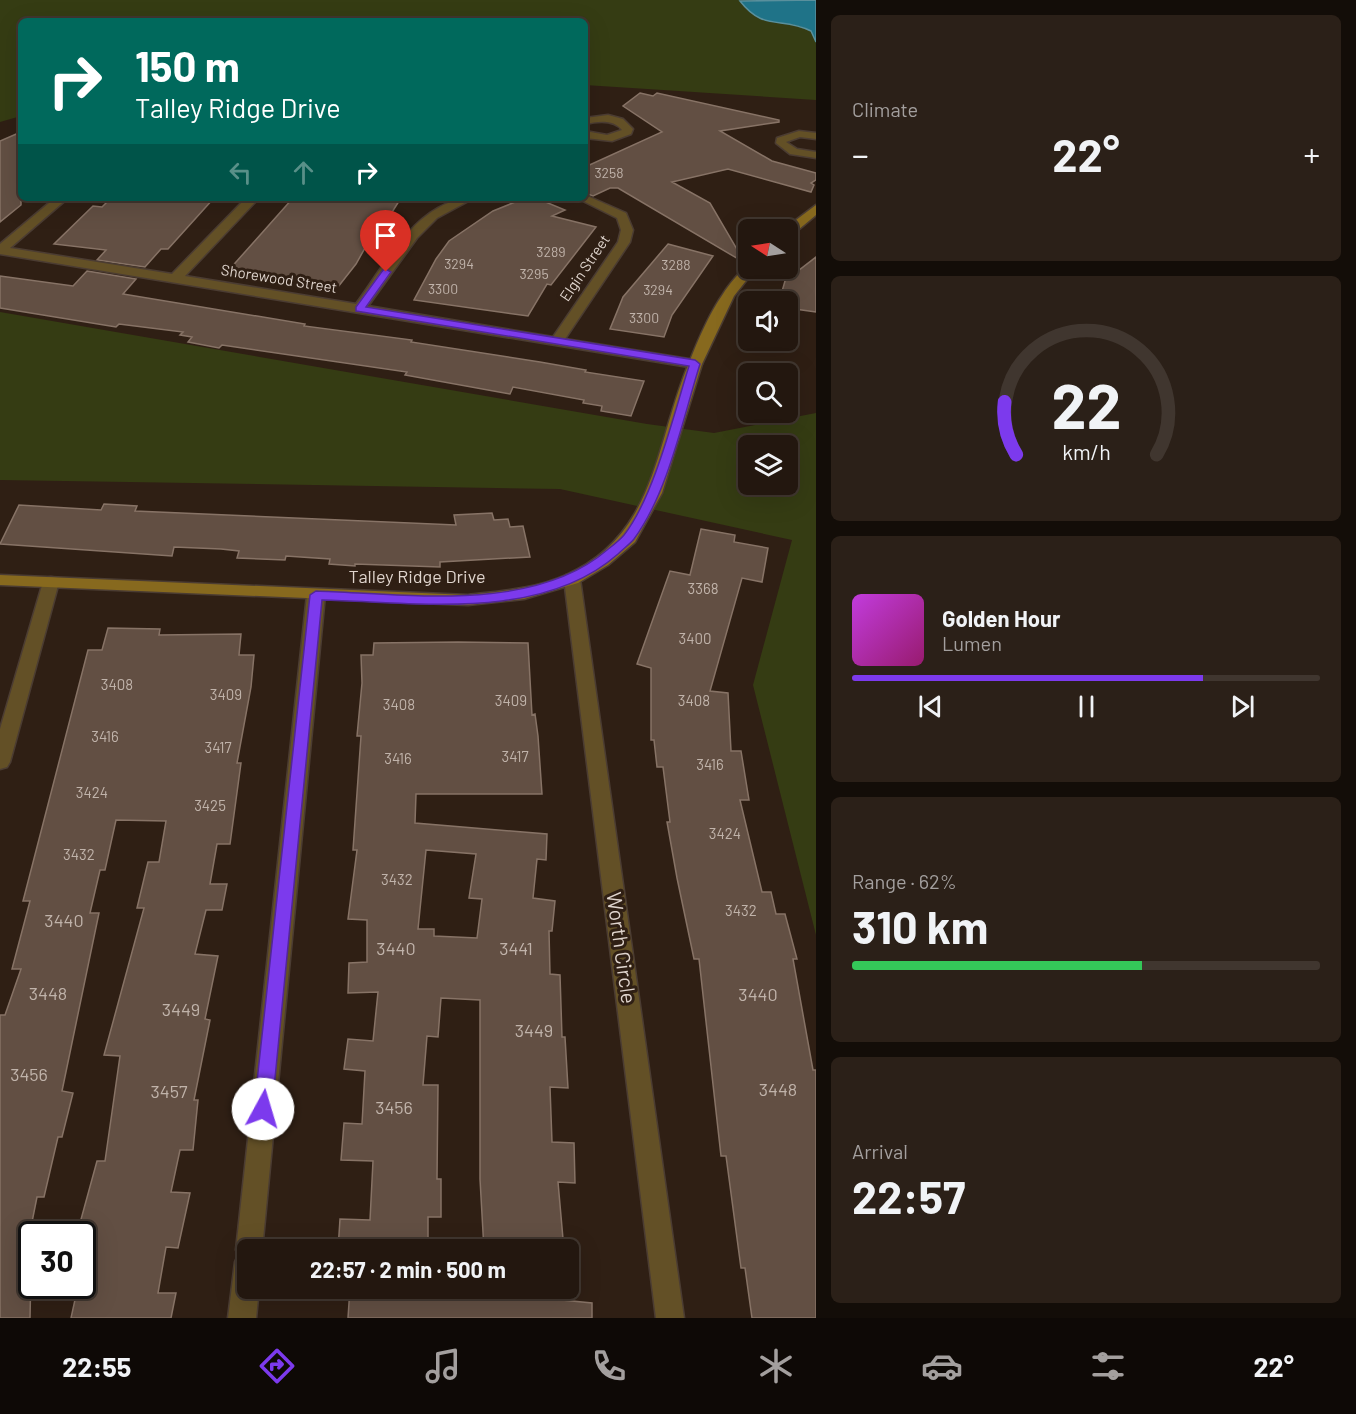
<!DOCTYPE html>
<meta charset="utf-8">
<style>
body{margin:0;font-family:Barlow,sans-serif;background:#2b2018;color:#f1f3f6;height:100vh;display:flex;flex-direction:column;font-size:22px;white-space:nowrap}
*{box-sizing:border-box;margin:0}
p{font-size:20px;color:#a39f9e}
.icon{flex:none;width:33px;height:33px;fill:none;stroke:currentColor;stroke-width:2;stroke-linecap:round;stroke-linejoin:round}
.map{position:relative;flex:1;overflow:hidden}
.details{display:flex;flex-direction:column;gap:15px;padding:15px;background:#130d08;width:540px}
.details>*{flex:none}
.top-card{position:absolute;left:18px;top:18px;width:570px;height:183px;border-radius:9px;box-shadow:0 6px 24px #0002,0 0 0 2px #40362f;background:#00695c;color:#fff;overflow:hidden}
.needle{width:39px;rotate:282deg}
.controls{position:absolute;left:738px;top:219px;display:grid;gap:12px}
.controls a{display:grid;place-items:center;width:60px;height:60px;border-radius:9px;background:#23170f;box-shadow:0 6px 24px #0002,0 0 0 2px #40362f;font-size:30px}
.speed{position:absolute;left:18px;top:1221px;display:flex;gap:12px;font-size:30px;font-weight:700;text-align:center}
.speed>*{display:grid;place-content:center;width:78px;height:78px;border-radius:50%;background:#23170f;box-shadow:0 6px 24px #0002,0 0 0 2px #40362f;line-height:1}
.speed .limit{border:3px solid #111;border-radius:9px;background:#fff;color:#111}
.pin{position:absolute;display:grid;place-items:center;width:51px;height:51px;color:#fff;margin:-62px -26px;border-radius:50% 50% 50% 0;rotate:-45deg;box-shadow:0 0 6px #0007}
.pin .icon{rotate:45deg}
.me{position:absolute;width:66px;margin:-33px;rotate:6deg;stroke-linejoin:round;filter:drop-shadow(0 0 4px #0008)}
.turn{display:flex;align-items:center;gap:21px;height:126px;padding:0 18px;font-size:27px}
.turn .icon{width:78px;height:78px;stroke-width:2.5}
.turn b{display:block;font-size:42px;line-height:51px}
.lanes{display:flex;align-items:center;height:57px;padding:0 18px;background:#0003;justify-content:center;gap:30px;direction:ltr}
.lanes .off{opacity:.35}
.big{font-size:45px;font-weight:700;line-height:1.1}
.details .tile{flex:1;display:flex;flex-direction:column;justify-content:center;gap:9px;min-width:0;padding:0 21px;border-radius:9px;background:#2b2018}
.details .dial{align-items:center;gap:0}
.dial svg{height:156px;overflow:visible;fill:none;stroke:#40362f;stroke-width:7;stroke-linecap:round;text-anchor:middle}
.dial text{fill:#f1f3f6;stroke:none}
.song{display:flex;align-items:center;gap:18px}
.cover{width:72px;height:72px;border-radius:9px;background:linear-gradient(135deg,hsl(290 70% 55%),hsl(320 70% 35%))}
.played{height:6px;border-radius:3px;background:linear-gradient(90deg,#7c3aed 75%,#40362f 75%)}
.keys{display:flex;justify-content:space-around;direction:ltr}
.heat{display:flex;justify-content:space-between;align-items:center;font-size:33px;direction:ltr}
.charge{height:9px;border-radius:4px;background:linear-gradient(90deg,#34c759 62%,#40362f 0)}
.trip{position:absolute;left:237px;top:1239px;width:342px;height:60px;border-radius:9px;background:#23170f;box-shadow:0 6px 24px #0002,0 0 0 2px #40362f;font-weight:700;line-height:60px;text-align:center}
.tab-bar{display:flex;height:96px;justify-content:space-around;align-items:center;background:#0e0906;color:#a39f9e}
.tab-bar .icon{width:42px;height:42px}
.tab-bar .on{color:#7c3aed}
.tab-bar b{font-size:27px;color:#f1f3f6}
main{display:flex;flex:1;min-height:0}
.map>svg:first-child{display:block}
</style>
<main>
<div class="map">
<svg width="816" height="1318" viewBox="0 0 816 1318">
<rect width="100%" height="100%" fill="#2f1f14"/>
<path fill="#353c13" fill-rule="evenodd" d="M0,0H816V100L585,85V21H21V116L0,122Z
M0,312L647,424L714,433L816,413V935L753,685L792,540L560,489L0,480ZM748,446H788V484H748Z"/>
<path fill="#1f7388" stroke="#59909d" stroke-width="1.5" d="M816,0V42L811,31C781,16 764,32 740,1Z"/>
<path fill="#624f43" stroke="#877366" stroke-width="1.5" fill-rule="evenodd" d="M640,93L653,96L657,93L779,120V122L720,131L772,161L816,173V180L811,183L814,185L811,192L728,169L672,182L710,203L745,263L618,188H610L593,196L585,193V167L662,132L623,106Z
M21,132V205L0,222V141Z
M111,198H214L168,249H161L145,267L97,260L106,250L54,244L93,206L102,207Z
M293,198H401L379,233L374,232L356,264L338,287L228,271Z
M525,198H536L565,210L552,216L596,227L551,285L547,284L528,316L414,300L436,259L449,241L493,211Z
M668,244L713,256L672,315L664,337L610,329L623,297Z
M816,257V312L788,308V302H779L785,281Z
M87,271L136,279L123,294L305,324L304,326L412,340L411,342L540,362L586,370L585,372L644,381L631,416L601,411L602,406L583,403L584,400L513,387L510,394L405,375L407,372L222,345L219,348L188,342L192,337L180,335L183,332L119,324L116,327L0,308V276L73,286Z
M104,504L137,506L135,511L456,525L454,515L492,513L494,520L508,519L510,527L523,526L530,557L440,562V567L355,564V566L329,564L330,559L286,556L285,560L237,558L239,551L221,549L174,547L172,556L0,544L19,505L101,510Z
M701,529L735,535L734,542L768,548L762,582L742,578L710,691L728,693L731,751H741L749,800H740L762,892H771L776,914H785L797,959H793L813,1070H816V1318H752L745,1268H741L726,1156H721L699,959H694L677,878L667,822H670L663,767H657L654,740H651V668L637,664L670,571L690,575Z
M108,628L160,629L159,635L241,634L239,655H254L251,687L237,763H241L230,844H217L210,884H227L222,910H206L195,954L218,956L205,1019L210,1020L194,1100H198L193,1150H180L171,1192L190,1193L178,1248L166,1247L158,1293H176L171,1318H71L78,1286H82V1263L87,1240H82V1234H77L97,1161H105L120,1056L104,1055L144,908H137L148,862H159L166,821L116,820L105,870H100L90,913H99L62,1091L73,1093L62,1137H58L44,1197H37L32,1222L30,1318H0V1015H5L21,969H12L30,901H23L88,650H102Z
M458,642L528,643L532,715L535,714L538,736L542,794H416L415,823L547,834L546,860L537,859L533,898L555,901L552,931H549L550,974L560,975L562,1037H565L568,1088L550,1087L552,1142L574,1143L575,1183L558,1182L564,1250H484L480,1179V1000L441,998L438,1037L427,1036L423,1085H438L437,1179H441V1217H428V1250H338L340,1219L370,1220L373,1161L341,1160L344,1123L362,1124L365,1071L344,1069L348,1039L373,1041L378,992L348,993L349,963L367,962V920L348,919L357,850H353L361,736H357L362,683L361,655H373L374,643ZM426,850L476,854L469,898L482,899L477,938L434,936V929H418Z
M350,1288H439L592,1303V1318H348Z"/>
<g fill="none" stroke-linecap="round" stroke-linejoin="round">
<defs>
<path id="street" d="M608,115L623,119L633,129L631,134L612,141L585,138V131L607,135L622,130C614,119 598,121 585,124V118Z
M799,131L816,133V139L800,137L786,142L797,149L816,152V158L790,154L776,143L777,138Z
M585,195L626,213L633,230L630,242L565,339L695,360L700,361L702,364L700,367L695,368L0,254V244L55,198H68L10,248L172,274L246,198H259L185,276L356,304C385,265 418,198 474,198L437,218L417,238L368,306L553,337L618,242L621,230L617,218L581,200L579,198H585Z
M572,574L578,575L580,579L684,1318H656L564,579L566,575Z
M51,577L57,578L59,582L10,762L7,767L0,769V729L43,582L45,578Z
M316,590L322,591L325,595L262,1250H248V1288H259L256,1318H228L235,1262L238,1255L236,1250L307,595L310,591Z"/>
<path id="secondary" d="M816,205V215L792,235L788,236V230L784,229Z
M746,265H748V268H756L734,296L702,364L662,493L635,542L608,565L578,583L524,599L468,605L0,585V575L468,595C501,591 535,589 566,575C657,535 655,443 689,363C698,340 709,314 723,294C729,284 738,275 746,265Z"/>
</defs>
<use href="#street" stroke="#4b3c32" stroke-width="3"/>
<use href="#secondary" stroke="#4b3c32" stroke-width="3"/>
<use href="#street" fill="#635026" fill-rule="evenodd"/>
<use href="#secondary" fill="#87691e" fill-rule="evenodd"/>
</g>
<path fill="#7c3aed" stroke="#51269a" stroke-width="1.5" d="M386,269L391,272L366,307L695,360L700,364C683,418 668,493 634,539C630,544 623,549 618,554C541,622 417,602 322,600L272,1109L270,1115L263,1118L257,1115L254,1109L310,595L316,591C406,594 534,613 607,550C612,546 619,541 624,535C654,497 674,413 689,366L356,311V307L383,270Z"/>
<g text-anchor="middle" stroke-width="6" stroke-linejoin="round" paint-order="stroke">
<g font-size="14" fill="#c0b3aa">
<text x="609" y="178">3258</text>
<text x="551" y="257">3289</text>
<text x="459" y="269">3294</text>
<text x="676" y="270">3288</text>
<text x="534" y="279">3295</text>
<text x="443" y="294">3300</text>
<text x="658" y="295">3294</text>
<text x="644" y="323">3300</text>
</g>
<g font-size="15" fill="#dfd4cd" stroke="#2f1f14">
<text transform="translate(585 268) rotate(-56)" y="5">Elgin Street</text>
<text transform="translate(279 279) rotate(9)" y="5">Shorewood Street</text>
</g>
<g font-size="15" fill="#c0b3aa">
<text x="703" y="594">3368</text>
<text x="695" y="644">3400</text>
<text x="117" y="690">3408</text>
<text x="226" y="700">3409</text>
<text x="511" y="706">3409</text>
<text x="694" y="706">3408</text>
<text x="399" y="710">3408</text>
<text x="105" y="742">3416</text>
<text x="218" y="753">3417</text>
<text x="515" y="762">3417</text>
<text x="398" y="764">3416</text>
<text x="710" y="770">3416</text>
<text x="92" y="798">3424</text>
<text x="210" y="811">3425</text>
<text x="725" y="839">3424</text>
<text x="79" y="860">3432</text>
<text x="397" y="885">3432</text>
<text x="741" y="916">3432</text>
</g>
<g font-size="18" fill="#dfd4cd" stroke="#2f1f14">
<text x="417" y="583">Talley Ridge Drive</text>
</g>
<g font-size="18" fill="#c0b3aa">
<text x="64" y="927">3440</text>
<text x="396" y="955">3440</text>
<text x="516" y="955">3441</text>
<text x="48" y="1000">3448</text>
<text x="758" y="1001">3440</text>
<text x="181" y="1016">3449</text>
<text x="534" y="1037">3449</text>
<text x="29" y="1081">3456</text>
<text x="778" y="1096">3448</text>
<text x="169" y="1098">3457</text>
<text x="394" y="1114">3456</text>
</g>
<g font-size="21" fill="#dfd4cd" stroke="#2f1f14">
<text transform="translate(621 948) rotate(82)" y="7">Worth Circle</text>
</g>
</g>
</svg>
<div class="controls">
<a><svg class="needle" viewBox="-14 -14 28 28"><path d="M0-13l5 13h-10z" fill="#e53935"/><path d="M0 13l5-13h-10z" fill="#a39f9e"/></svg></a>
<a><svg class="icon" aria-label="sound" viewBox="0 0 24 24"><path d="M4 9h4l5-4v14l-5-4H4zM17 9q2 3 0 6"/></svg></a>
<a><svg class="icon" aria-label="search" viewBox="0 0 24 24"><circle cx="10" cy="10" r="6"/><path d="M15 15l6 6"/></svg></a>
<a><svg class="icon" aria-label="layers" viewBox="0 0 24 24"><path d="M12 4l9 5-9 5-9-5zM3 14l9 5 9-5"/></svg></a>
</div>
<div class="speed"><div class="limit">30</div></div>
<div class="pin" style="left:386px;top:272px;background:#d93025"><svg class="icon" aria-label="arrive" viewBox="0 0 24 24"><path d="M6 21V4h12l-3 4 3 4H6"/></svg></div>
<svg class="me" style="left:263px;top:1109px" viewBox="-20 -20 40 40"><circle r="19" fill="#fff"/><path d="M0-13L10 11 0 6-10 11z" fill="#7c3aed"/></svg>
<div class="trip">22:57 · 2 min · 500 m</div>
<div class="top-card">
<div class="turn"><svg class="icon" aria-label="right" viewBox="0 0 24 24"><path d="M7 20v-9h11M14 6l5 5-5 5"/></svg><div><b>150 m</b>Talley Ridge Drive</div></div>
<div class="lanes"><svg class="icon off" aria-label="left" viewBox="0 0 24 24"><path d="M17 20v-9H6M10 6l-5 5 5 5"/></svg><svg class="icon off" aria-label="ahead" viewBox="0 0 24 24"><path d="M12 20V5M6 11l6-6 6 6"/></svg><svg class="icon" aria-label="right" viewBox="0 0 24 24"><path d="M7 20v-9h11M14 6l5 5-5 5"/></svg></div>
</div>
</div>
<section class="details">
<div class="tile"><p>Climate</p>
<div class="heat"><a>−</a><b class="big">22°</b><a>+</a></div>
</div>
<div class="tile dial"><svg viewBox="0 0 100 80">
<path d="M14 69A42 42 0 1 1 86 69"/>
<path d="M14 69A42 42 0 0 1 8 42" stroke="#7c3aed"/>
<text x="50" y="56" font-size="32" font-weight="700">22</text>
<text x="50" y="72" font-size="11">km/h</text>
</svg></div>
<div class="tile">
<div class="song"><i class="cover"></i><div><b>Golden Hour</b><p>Lumen</p></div></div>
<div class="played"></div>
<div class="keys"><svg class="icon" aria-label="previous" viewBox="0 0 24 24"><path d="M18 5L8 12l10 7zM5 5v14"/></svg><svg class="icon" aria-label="pause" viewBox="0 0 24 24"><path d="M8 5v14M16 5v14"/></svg><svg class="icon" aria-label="next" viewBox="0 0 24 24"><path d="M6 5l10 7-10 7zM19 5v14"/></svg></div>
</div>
<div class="tile"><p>Range · 62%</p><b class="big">310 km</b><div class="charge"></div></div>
<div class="tile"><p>Arrival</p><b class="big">22:57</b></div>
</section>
</main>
<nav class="tab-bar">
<b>22:55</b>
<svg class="icon on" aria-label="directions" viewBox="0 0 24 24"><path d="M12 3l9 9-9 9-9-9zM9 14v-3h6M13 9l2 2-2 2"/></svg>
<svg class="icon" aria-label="music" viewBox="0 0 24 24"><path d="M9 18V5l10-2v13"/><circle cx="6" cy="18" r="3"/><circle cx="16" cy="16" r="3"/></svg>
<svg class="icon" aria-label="phone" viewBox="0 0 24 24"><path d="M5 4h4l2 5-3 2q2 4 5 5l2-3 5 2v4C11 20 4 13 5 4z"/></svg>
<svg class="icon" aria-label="climate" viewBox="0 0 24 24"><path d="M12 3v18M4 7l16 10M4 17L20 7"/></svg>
<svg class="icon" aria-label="car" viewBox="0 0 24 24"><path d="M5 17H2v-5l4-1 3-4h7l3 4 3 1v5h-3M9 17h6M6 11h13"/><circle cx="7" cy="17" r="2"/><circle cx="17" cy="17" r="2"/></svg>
<svg class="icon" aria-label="filters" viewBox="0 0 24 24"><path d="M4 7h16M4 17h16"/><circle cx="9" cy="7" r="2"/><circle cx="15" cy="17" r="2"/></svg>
<b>22°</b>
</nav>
